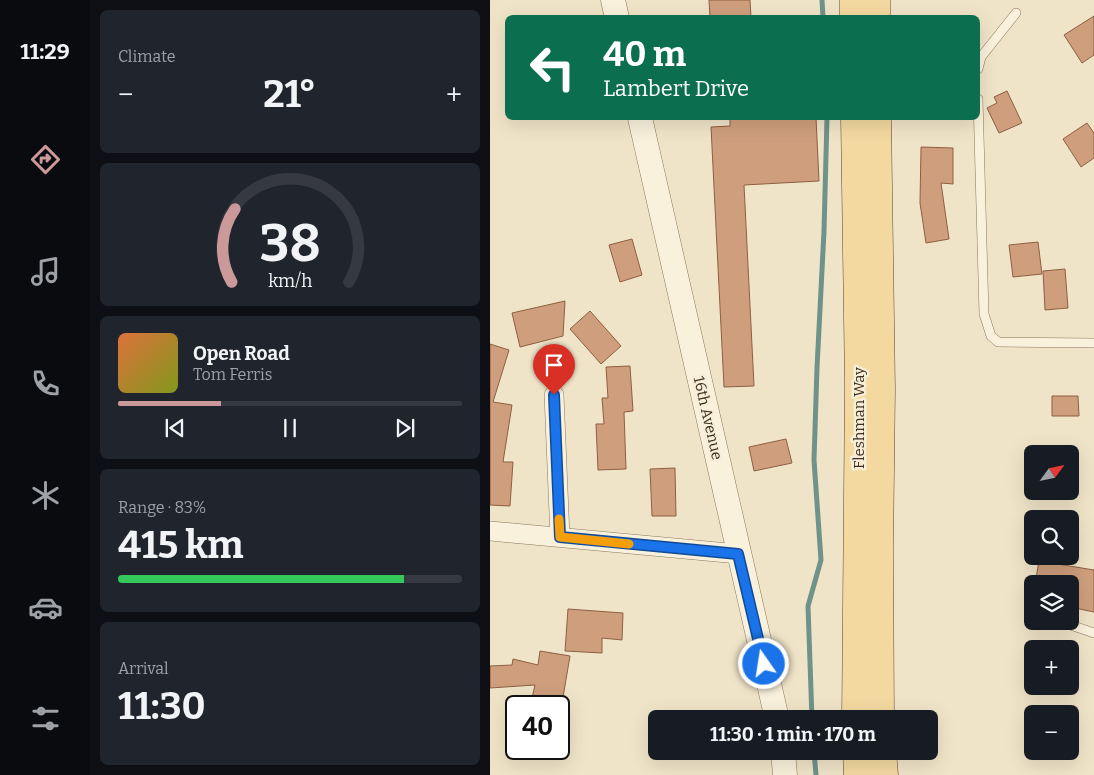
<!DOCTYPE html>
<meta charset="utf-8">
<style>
body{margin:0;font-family:Bitter,serif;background:#20242c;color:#f1f3f6;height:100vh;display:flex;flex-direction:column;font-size:19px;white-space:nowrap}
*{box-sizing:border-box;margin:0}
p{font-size:16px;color:#9ea1a6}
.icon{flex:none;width:28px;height:28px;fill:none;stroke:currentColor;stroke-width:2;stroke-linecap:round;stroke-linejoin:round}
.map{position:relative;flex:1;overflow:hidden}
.panel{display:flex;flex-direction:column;gap:10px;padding:10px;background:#0d0f14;width:400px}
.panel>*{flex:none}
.top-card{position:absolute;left:15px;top:15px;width:475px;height:105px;border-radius:8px;box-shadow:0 5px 20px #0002;background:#0b6e4f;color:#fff;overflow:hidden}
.needle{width:32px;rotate:57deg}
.tools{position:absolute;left:534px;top:445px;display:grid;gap:10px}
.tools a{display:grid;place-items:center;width:55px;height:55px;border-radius:8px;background:#171b24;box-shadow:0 5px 20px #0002;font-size:25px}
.speed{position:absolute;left:15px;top:695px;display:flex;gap:10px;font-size:25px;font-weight:700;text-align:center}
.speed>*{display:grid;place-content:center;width:65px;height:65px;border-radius:50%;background:#171b24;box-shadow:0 5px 20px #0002;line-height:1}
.speed .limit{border:2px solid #111;border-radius:8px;background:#fff;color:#111}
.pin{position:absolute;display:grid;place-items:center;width:42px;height:42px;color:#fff;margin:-51px -21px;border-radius:50% 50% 50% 0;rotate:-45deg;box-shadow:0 0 5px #0007}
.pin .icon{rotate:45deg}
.me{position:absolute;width:55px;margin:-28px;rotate:347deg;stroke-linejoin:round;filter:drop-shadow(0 0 4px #0008)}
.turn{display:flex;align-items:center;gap:18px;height:105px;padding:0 15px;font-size:22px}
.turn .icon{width:65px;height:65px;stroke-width:2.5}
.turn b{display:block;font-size:35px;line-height:42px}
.big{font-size:38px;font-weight:700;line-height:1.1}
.panel .tile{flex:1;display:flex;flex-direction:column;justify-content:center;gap:8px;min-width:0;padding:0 18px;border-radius:8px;background:#20242c}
.panel .dial{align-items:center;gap:0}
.dial svg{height:130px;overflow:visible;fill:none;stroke:#363941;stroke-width:7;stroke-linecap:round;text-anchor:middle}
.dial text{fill:#f1f3f6;stroke:none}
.song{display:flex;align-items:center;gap:15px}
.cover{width:60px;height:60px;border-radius:8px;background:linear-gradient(135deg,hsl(20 70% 55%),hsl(70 70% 35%))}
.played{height:5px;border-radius:2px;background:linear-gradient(90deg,#cc999b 30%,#363941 30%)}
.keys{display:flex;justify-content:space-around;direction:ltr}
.heat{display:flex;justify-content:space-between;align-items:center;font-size:28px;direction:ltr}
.charge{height:8px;border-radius:4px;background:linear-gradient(90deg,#34c759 83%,#363941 0)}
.trip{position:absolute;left:158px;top:710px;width:290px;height:50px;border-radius:8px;background:#171b24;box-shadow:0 5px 20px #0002;font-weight:700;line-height:50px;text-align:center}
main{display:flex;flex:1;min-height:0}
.menu{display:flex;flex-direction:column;width:90px;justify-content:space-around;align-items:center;background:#090b0e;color:#9ea1a6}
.menu .icon{width:35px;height:35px}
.menu .active{color:#cc999b}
.menu b{font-size:22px;color:#f1f3f6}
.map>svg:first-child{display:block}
</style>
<main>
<nav class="menu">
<b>11:29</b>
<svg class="icon active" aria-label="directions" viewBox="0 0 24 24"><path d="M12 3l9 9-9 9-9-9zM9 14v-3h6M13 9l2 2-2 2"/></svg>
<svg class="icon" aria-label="music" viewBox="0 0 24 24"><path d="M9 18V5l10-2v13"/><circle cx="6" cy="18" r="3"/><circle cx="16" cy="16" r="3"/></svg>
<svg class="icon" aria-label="phone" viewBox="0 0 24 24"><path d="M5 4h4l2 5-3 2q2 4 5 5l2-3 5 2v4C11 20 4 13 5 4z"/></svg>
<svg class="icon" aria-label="climate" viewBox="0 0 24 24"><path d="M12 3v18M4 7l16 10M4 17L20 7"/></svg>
<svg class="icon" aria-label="car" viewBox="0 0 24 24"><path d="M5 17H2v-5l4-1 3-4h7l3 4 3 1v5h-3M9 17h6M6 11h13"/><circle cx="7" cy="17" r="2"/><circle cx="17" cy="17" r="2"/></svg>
<svg class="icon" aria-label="filters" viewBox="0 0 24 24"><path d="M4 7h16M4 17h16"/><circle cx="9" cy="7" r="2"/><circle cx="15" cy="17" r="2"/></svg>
</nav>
<section class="panel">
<div class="tile"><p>Climate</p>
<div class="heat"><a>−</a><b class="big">21°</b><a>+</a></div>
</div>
<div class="tile dial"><svg viewBox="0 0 100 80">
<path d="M14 69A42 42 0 1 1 86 69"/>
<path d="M14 69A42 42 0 0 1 16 24" stroke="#cc999b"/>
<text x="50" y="56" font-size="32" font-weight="700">38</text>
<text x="50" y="72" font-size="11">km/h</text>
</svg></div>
<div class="tile">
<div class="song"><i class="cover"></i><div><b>Open Road</b><p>Tom Ferris</p></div></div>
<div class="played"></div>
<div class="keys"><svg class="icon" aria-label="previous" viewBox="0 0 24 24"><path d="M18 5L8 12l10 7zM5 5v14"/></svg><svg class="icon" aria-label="pause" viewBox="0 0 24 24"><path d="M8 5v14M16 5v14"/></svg><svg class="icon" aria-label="next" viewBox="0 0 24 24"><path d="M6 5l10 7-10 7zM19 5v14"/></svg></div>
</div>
<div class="tile"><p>Range · 83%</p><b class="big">415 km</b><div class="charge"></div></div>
<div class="tile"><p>Arrival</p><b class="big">11:30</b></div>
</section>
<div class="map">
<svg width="604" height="775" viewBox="0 0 604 775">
<rect width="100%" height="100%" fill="#f0e4c8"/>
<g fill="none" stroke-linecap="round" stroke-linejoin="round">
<path stroke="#6f938a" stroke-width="5" d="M332,0L333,18
M322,719L318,606L331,560L324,460L327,368L334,231L337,118
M324,751L326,775"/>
</g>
<path fill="#cf9f7d" stroke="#8d5f41" d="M219,0H260L261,18H220Z
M604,16V55L592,63L574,35Z
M517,91L532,123L509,133L497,108L507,103L504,97Z
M240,118H326L329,181L254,185L264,386L234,387L221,127L240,126Z
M597,123L604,133V158L591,167L573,139Z
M431,147L463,148V184L451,183L459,239L436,243L430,203Z
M142,239L152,275L130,282L119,245Z
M548,242L552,274L523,277L519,245Z
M575,269L578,308L555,310L553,271Z
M75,301L73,336L30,347L22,313Z
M100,311L131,346L111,364L80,329Z
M0,344L19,350L3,402L22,405L13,462H23L20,506L0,505Z
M140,366L143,411L134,412L136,469L108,470L106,424H114L112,398H118L116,367Z
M562,396H588L589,416H562Z
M296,439L302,463L264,471L259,447Z
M185,468L186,516H162L160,469Z
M549,561L604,570V612L580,607V584H545Z
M78,609L133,613L132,640L112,638V653L75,651Z
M50,651L80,656L72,703L42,698L45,685L0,688V666L22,665L23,659L48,665Z"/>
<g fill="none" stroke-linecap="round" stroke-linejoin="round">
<defs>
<path id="service" d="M488,69L491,57L526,13
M488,99L494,314L501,336L508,342L604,343
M569,621L604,633"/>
<path id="minor" d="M64,395L70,537
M0,531L249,554"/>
<path id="tertiary" d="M123,0L127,18
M150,118L287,719
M293,751L295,775"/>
<path id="primary" d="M364,0V18
M386,0V18
M365,118L369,384L366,719
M387,118L391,389L389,550L390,719
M367,751L368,775
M392,751L394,775"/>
</defs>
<use href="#service" stroke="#8d765c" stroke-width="10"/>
<use href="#minor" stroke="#8d765c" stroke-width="20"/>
<use href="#tertiary" stroke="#8d765c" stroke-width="25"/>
<use href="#primary" stroke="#5b4430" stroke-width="29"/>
<use href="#service" stroke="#faf1dc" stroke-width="9"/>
<use href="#minor" stroke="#faf1dc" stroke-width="19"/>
<use href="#tertiary" stroke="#faf1dc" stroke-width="24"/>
<use href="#primary" stroke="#f3d9a0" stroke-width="28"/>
</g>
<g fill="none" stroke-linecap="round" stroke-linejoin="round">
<defs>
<path id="route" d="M64,395L70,537L248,554L274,664"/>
</defs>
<use href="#route" stroke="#114b97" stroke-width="12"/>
<use href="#route" stroke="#1a73e8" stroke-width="9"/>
<path stroke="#f59e0b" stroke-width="9" d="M69,519L70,537L139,544"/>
</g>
<g text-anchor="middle" stroke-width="5" stroke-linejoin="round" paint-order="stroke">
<g font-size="15" fill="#3d2e20" stroke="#f7eed8">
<text transform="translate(218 418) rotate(77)" y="5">16th Avenue</text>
<text transform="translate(369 418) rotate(-90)" y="5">Fleshman Way</text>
</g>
</g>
</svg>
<div class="tools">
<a><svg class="needle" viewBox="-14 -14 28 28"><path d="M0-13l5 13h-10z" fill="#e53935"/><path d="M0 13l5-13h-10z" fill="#9ea1a6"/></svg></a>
<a><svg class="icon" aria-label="search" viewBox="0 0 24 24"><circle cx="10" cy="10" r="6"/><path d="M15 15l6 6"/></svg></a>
<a><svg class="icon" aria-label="layers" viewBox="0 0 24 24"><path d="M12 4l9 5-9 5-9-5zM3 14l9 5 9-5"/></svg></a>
<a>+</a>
<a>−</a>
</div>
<div class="speed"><div class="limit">40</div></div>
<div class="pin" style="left:64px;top:395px;background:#d93025"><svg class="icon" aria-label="arrive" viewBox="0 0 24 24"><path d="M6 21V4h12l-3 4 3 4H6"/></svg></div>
<svg class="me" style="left:274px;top:664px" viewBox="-20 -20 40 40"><circle r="17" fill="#1a73e8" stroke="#fff" stroke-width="3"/><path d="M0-11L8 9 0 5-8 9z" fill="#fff"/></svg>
<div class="trip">11:30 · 1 min · 170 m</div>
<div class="top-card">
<div class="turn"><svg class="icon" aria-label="left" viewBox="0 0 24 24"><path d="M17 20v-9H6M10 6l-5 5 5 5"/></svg><div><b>40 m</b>Lambert Drive</div></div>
</div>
</div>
</main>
